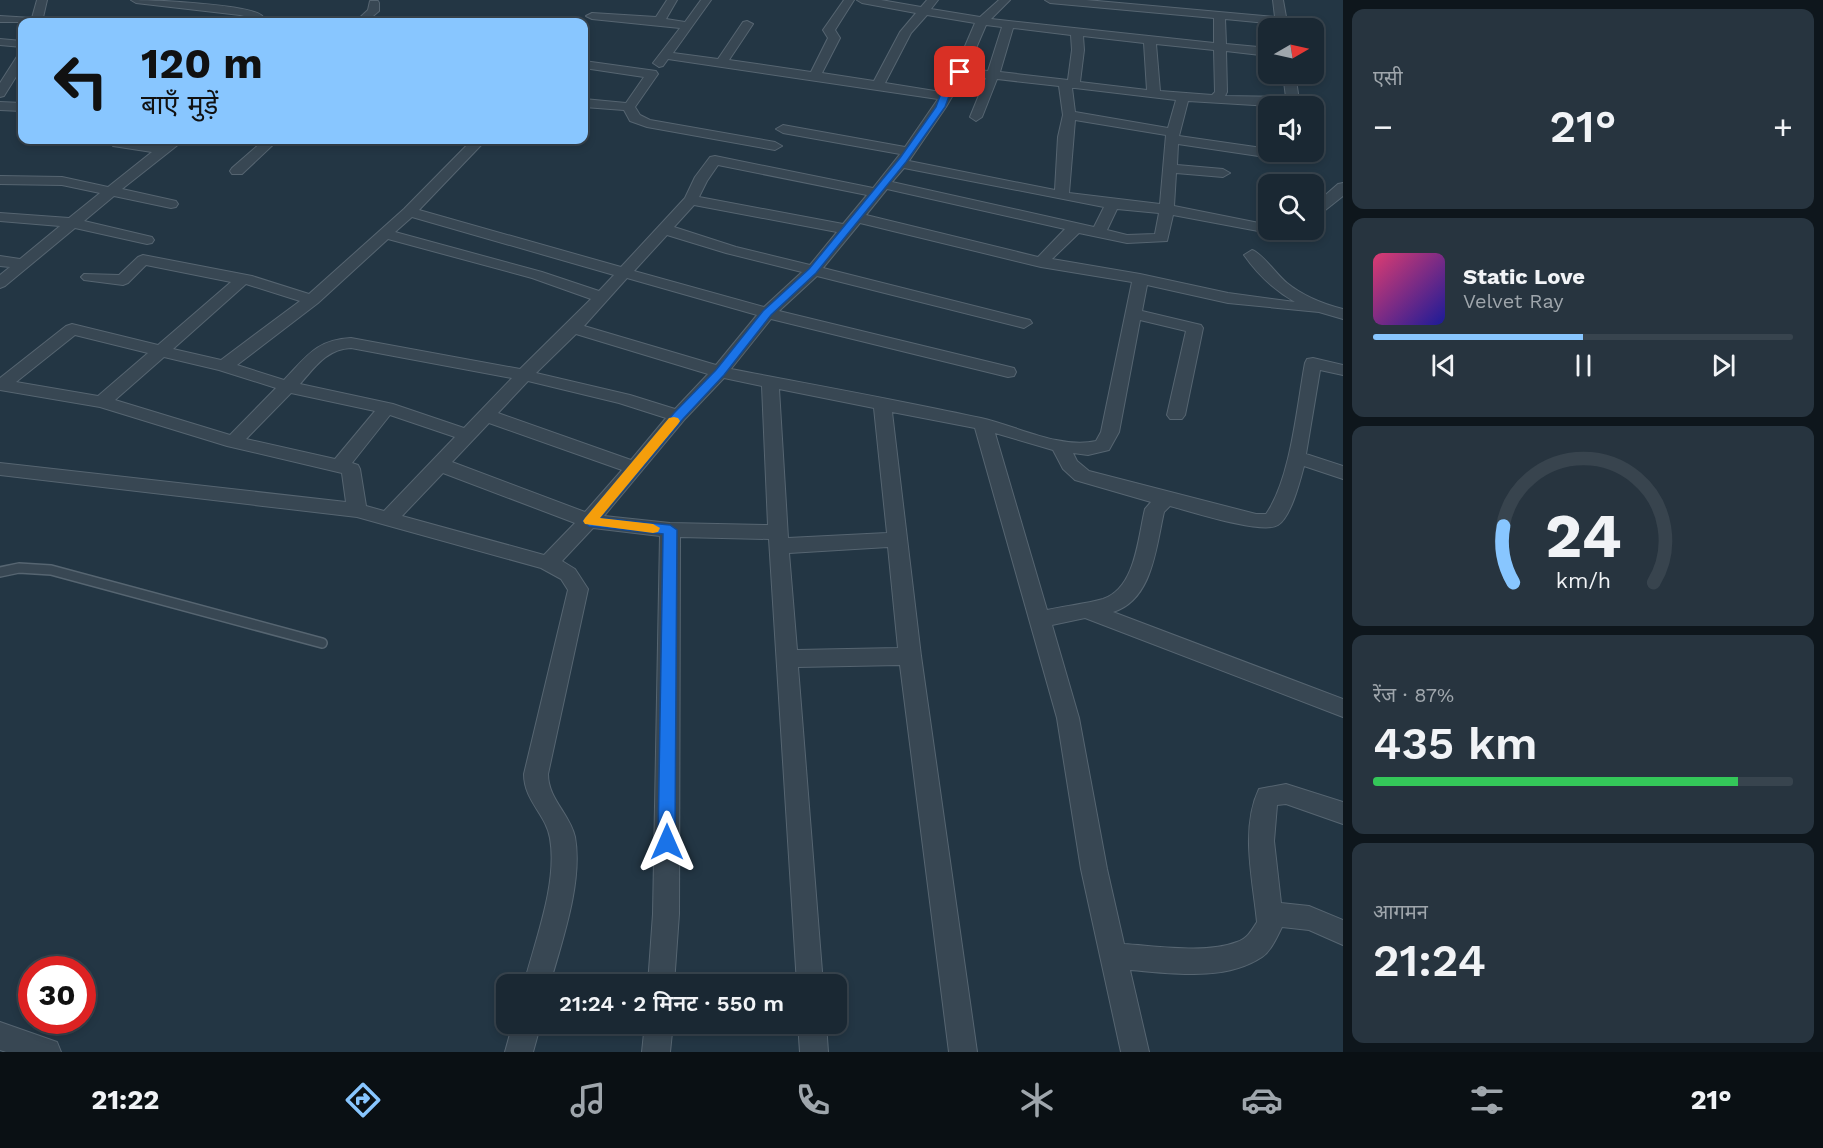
<!DOCTYPE html>
<html lang="hi">
<meta charset="utf-8">
<style>
body{margin:0;font-family:"Work Sans","Noto Sans Devanagari",sans-serif;background:#27343f;color:#f1f3f6;height:100vh;display:flex;flex-direction:column;font-size:22px;white-space:nowrap}
*{box-sizing:border-box;margin:0}
p{font-size:20px;color:#9fa6ac}
.icon{flex:none;width:33px;height:33px;fill:none;stroke:currentColor;stroke-width:2;stroke-linecap:round;stroke-linejoin:round}
.map{position:relative;flex:1;overflow:hidden}
.side{display:flex;flex-direction:column;gap:9px;padding:9px;background:#0e161c;width:480px}
.side>*{flex:none}
.top-card{position:absolute;left:18px;top:18px;width:570px;height:126px;border-radius:12px;box-shadow:0 3px 9px #0003,0 0 0 2px #38444e;background:#88c6ff;color:#111;overflow:hidden}
.needle{width:39px;rotate:81deg}
.controls{position:absolute;left:1258px;top:18px;display:grid;gap:12px}
.controls a{display:grid;place-items:center;width:66px;height:66px;border-radius:12px;background:#1a2833;box-shadow:0 3px 9px #0003,0 0 0 2px #38444e;font-size:30px}
.speed{position:absolute;left:18px;top:956px;display:flex;gap:12px;font-size:30px;font-weight:700;text-align:center}
.speed>*{display:grid;place-content:center;width:78px;height:78px;border-radius:50%;background:#1a2833;box-shadow:0 3px 9px #0003,0 0 0 2px #38444e;line-height:1}
.speed .limit{border:9px solid #d22;background:#fff;color:#111}
.pin{position:absolute;display:grid;place-items:center;width:51px;height:51px;color:#fff;margin:-26px;border-radius:12px;box-shadow:0 3px 9px #0006}
.me{position:absolute;width:66px;margin:-33px;rotate:0deg;stroke-linejoin:round;filter:drop-shadow(0 0 4px #0008)}
.turn{display:flex;align-items:center;gap:21px;height:126px;padding:0 24px;font-size:27px}
.turn .icon{width:78px;height:78px;stroke-width:2.5}
.turn b{display:block;font-size:42px;line-height:51px}
.big{font-size:45px;font-weight:600;line-height:1.1}
.side .card{flex:1;display:flex;flex-direction:column;justify-content:center;gap:9px;min-width:0;padding:0 21px;border-radius:12px;background:#27343f}
.side .dial{align-items:center;gap:0}
.dial svg{height:156px;overflow:visible;fill:none;stroke:#38444e;stroke-width:7;stroke-linecap:round;text-anchor:middle}
.dial text{fill:#f1f3f6;stroke:none}
.song{display:flex;align-items:center;gap:18px}
.cover{width:72px;height:72px;border-radius:9px;background:linear-gradient(135deg,hsl(340 70% 55%),hsl(240 70% 35%))}
.played{height:6px;border-radius:3px;background:linear-gradient(90deg,#88c6ff 50%,#38444e 50%)}
.keys{display:flex;justify-content:space-around;direction:ltr}
.heat{display:flex;justify-content:space-between;align-items:center;font-size:33px;direction:ltr}
.charge{height:9px;border-radius:4px;background:linear-gradient(90deg,#34c759 87%,#38444e 0)}
.trip{position:absolute;left:496px;top:974px;width:351px;height:60px;border-radius:12px;background:#1a2833;box-shadow:0 3px 9px #0003,0 0 0 2px #38444e;font-weight:600;line-height:60px;text-align:center}
.tab-bar{display:flex;height:96px;justify-content:space-around;align-items:center;background:#0a1014;color:#9fa6ac}
.tab-bar .icon{width:42px;height:42px}
.tab-bar .current{color:#88c6ff}
.tab-bar b{font-size:27px;color:#f1f3f6}
main{display:flex;flex:1;min-height:0}
.map>svg:first-child{display:block}
</style>
<main>
<div class="map">
<svg width="1343" height="1052" viewBox="0 0 1343 1052">
<rect width="100%" height="100%" fill="#233644"/>
<g fill="none" stroke-linecap="round" stroke-linejoin="round">
<defs>
<path id="lane" d="M0,572L19,568L51,570L322,643"/>
<path id="street" d="M37,0H47L42,22H0V16L32,18Z
M131,0C152,0 246,4 261,15C262,15 266,21 267,22H255L252,18L240,15L136,3Z
M667,0H677L666,19L685,22L701,0H711L673,53L718,59L743,22L747,21L753,24L729,60L811,72L828,38L823,30L844,0H854L835,30L840,38L822,73L874,81L900,32L916,13L862,3L857,0H881L921,7L927,0H938L931,9L980,17L999,0H1010L991,19L1214,43V18L1050,3L1045,0H1086L1275,17L1273,0H1283L1288,28H1278L1277,24L1225,19L1226,44L1269,48V56L1226,51L1227,92L1225,96L1286,97L1283,74H1295L1299,100L1297,103L1271,106L1188,101L1179,136L1269,149V152H1281L1286,155L1279,159L1178,144L1177,165L1223,169L1230,173L1223,177L1176,173L1174,206L1269,225V230H1276L1274,232L1269,233L1173,215L1167,241L1127,243L1079,233L1052,259L1140,274L1228,293L1295,302C1274,290 1258,275 1244,255L1252,250C1262,253 1277,275 1287,283C1303,296 1323,304 1343,309V319L1319,312L1228,303L1147,285L1142,311L1201,325L1203,328L1185,415L1182,419H1170L1167,415L1186,331L1140,320L1119,432L1109,450L1088,455L1073,453L1077,461L1089,471L1256,514H1266C1291,479 1297,405 1305,363L1307,359L1313,358L1343,365V375L1320,370L1306,454L1343,466V479L1304,466C1300,481 1291,517 1278,525C1263,535 1189,511 1170,506L1164,512C1156,546 1153,600 1113,612L1343,699V717L1085,618L1052,625L1079,718L1107,869L1124,944C1157,946 1206,954 1237,942C1247,939 1252,930 1257,922C1253,880 1240,829 1259,789L1286,784L1343,802V824L1286,804L1277,805L1274,841L1281,903L1309,906L1343,920V945L1309,930L1282,927C1277,937 1271,951 1262,957C1225,982 1171,973 1130,970L1149,1052H1121L1081,869L1057,718L975,428L892,412L921,656L977,1052H949L900,665L798,667L823,984H797L769,539L680,537L679,914L674,984H648L653,914L660,536L593,528L562,561L575,569L588,589L548,774C548,799 570,814 575,837C583,882 562,941 550,984H524C535,941 558,883 550,838C546,814 524,801 524,774L568,590L561,579L541,568L357,517L0,475V463L346,502L342,473L227,446L100,407L0,390V378L66,326L72,324L158,345L231,282L146,265L128,283L123,285L84,280L81,277L84,274L119,275L138,257L143,255L252,276L309,294L404,209L472,140H486L419,210L621,267L685,198L695,177L710,157L715,156L873,188L900,154L783,133L776,129L783,125L905,147L938,99L668,59L663,66L659,67L653,63L680,28L592,19L586,16L592,13L656,17ZM927,15L975,23L954,72L941,92L885,83L911,33ZM986,25L1002,27L988,71L967,69ZM1013,28L1071,35L1072,50L1068,80L1000,72ZM1083,36L1144,43L1147,90L1080,82L1084,50ZM1156,44L1214,50L1215,92L1212,95L1160,91ZM964,76L986,78L970,117L976,121L982,117L997,79L1059,86L1063,115L1058,137L1055,190L909,161L946,107ZM1072,88H1075L1176,100L1168,128L1075,112ZM1075,120L1166,135L1160,204L1069,193ZM718,165L867,195L843,224L699,197L707,181ZM904,168L1104,207L1094,227L892,182ZM887,189L1065,229L1038,257L866,215ZM694,205L837,232L810,265L736,247L674,227ZM1117,209L1159,213L1155,234L1127,235L1107,230ZM412,217L614,275L599,291L542,272L395,232ZM860,223L1041,267L1132,282L1101,432L1096,441C1059,449 1017,426 981,418C898,400 814,385 731,369L771,319L1008,377L1014,376L1016,372L1014,368L779,311L817,276L1024,328L1032,323L1030,320L823,268ZM667,235L726,253L802,272L764,307L634,271ZM388,239L532,278L591,299L520,369L351,338C316,340 307,356 284,380L237,365L318,303ZM627,278L757,315L716,365L584,326ZM246,284L300,301L221,360L173,349ZM576,334L708,374L675,409L630,395L536,373ZM75,335L148,353L98,396L16,382ZM351,348L512,378L464,428L393,404L300,384C315,367 327,349 351,348ZM164,357L219,370L276,388L230,435L115,400ZM724,378L762,386L768,525L670,523L604,516L684,420ZM528,381L619,403L666,418L631,460L498,413ZM779,389L874,408L887,533L788,538ZM291,393L375,411L335,459L246,439ZM390,415L455,437L384,511L366,506L360,469L358,465L352,463ZM489,423L622,470L585,512L452,462ZM995,433L1053,450L1063,469L1075,480L1151,502L1145,509C1138,537 1136,588 1103,599C1085,604 1065,606 1047,610ZM443,473L575,523L544,555L402,516ZM888,547L898,648L797,650L789,553Z
M370,1H378L379,3V11L366,22H355L368,10Z
M0,39L22,41V47L0,45Z
M18,55H22V67L4,96L0,97V83Z
M584,61L656,71L658,74L635,107L640,115L650,120L775,142L782,146L775,150L647,127L630,121L624,110L584,107V99L626,103L644,77L584,68Z
M0,102L22,103V111L0,110Z
M113,140L161,146L169,140H184L122,189L176,201L178,204L176,207L171,208L114,196L84,221L152,237L154,240L152,243L147,244L75,228L5,286L0,288V275L10,267L0,266V256L20,259L60,226L0,221V213L69,218L100,193L62,185L0,184V176L62,177L108,187L152,152L113,146L111,143Z
M264,140H278L242,174H232L230,171L232,168Z
M1343,183V196L1319,215L1314,216V205L1338,184Z
M0,1022L57,1042L61,1052H6L0,1050Z
M513,1023H541L533,1052H505Z
M645,1023H673L670,1052H642Z
M798,1023H826L828,1052H800Z"/>
</defs>
<use href="#lane" stroke="#566571" stroke-width="12"/>
<use href="#street" stroke="#566571" stroke-width="2"/>
<use href="#lane" stroke="#384753" stroke-width="9"/>
<use href="#street" fill="#384753" fill-rule="evenodd"/>
</g>
<path fill="#1a73e8" stroke="#114b97" stroke-width="1.5" d="M957,70L964,72L949,96L945,107L906,162L816,273L771,315L724,375L683,419L600,518L670,525L677,530L675,842L673,847L667,849L661,847L658,842L663,534L589,526L583,521L674,413L716,370L763,311L809,269L900,158L936,107L940,96Z"/>
<path fill="#f59e0b" d="M674,417L678,418L680,421L678,424L600,518L653,524L660,528L658,532L653,533L585,524L583,521L585,518L669,418Z"/>
</svg>
<div class="controls">
<a><svg class="needle" viewBox="-14 -14 28 28"><path d="M0-13l5 13h-10z" fill="#e53935"/><path d="M0 13l5-13h-10z" fill="#9fa6ac"/></svg></a>
<a><svg class="icon" aria-label="sound" viewBox="0 0 24 24"><path d="M4 9h4l5-4v14l-5-4H4zM17 9q2 3 0 6"/></svg></a>
<a><svg class="icon" aria-label="search" viewBox="0 0 24 24"><circle cx="10" cy="10" r="6"/><path d="M15 15l6 6"/></svg></a>
</div>
<div class="speed"><div class="limit">30</div></div>
<div class="pin" style="left:960px;top:72px;background:#d93025"><svg class="icon" aria-label="arrive" viewBox="0 0 24 24"><path d="M6 21V4h12l-3 4 3 4H6"/></svg></div>
<svg class="me" style="left:667px;top:842px" viewBox="-20 -20 40 40"><path d="M0-17L14 15 0 8-14 15z" fill="#1a73e8" stroke="#fff" stroke-width="4"/></svg>
<div class="trip">21:24 · 2 मिनट · 550 m</div>
<div class="top-card">
<div class="turn"><svg class="icon" aria-label="left" viewBox="0 0 24 24"><path d="M17 20v-9H6M10 6l-5 5 5 5"/></svg><div><b>120 m</b>बाएँ मुड़ें</div></div>
</div>
</div>
<section class="side">
<div class="card"><p>एसी</p>
<div class="heat"><a>−</a><b class="big">21°</b><a>+</a></div>
</div>
<div class="card">
<div class="song"><i class="cover"></i><div><b>Static Love</b><p>Velvet Ray</p></div></div>
<div class="played"></div>
<div class="keys"><svg class="icon" aria-label="previous" viewBox="0 0 24 24"><path d="M18 5L8 12l10 7zM5 5v14"/></svg><svg class="icon" aria-label="pause" viewBox="0 0 24 24"><path d="M8 5v14M16 5v14"/></svg><svg class="icon" aria-label="next" viewBox="0 0 24 24"><path d="M6 5l10 7-10 7zM19 5v14"/></svg></div>
</div>
<div class="card dial"><svg viewBox="0 0 100 80">
<path d="M14 69A42 42 0 1 1 86 69"/>
<path d="M14 69A42 42 0 0 1 9 40" stroke="#88c6ff"/>
<text x="50" y="56" font-size="32" font-weight="700">24</text>
<text x="50" y="72" font-size="11">km/h</text>
</svg></div>
<div class="card"><p>रेंज · 87%</p><b class="big">435 km</b><div class="charge"></div></div>
<div class="card"><p>आगमन</p><b class="big">21:24</b></div>
</section>
</main>
<nav class="tab-bar">
<b>21:22</b>
<svg class="icon current" aria-label="directions" viewBox="0 0 24 24"><path d="M12 3l9 9-9 9-9-9zM9 14v-3h6M13 9l2 2-2 2"/></svg>
<svg class="icon" aria-label="music" viewBox="0 0 24 24"><path d="M9 18V5l10-2v13"/><circle cx="6" cy="18" r="3"/><circle cx="16" cy="16" r="3"/></svg>
<svg class="icon" aria-label="phone" viewBox="0 0 24 24"><path d="M5 4h4l2 5-3 2q2 4 5 5l2-3 5 2v4C11 20 4 13 5 4z"/></svg>
<svg class="icon" aria-label="climate" viewBox="0 0 24 24"><path d="M12 3v18M4 7l16 10M4 17L20 7"/></svg>
<svg class="icon" aria-label="car" viewBox="0 0 24 24"><path d="M5 17H2v-5l4-1 3-4h7l3 4 3 1v5h-3M9 17h6M6 11h13"/><circle cx="7" cy="17" r="2"/><circle cx="17" cy="17" r="2"/></svg>
<svg class="icon" aria-label="filters" viewBox="0 0 24 24"><path d="M4 7h16M4 17h16"/><circle cx="9" cy="7" r="2"/><circle cx="15" cy="17" r="2"/></svg>
<b>21°</b>
</nav>
